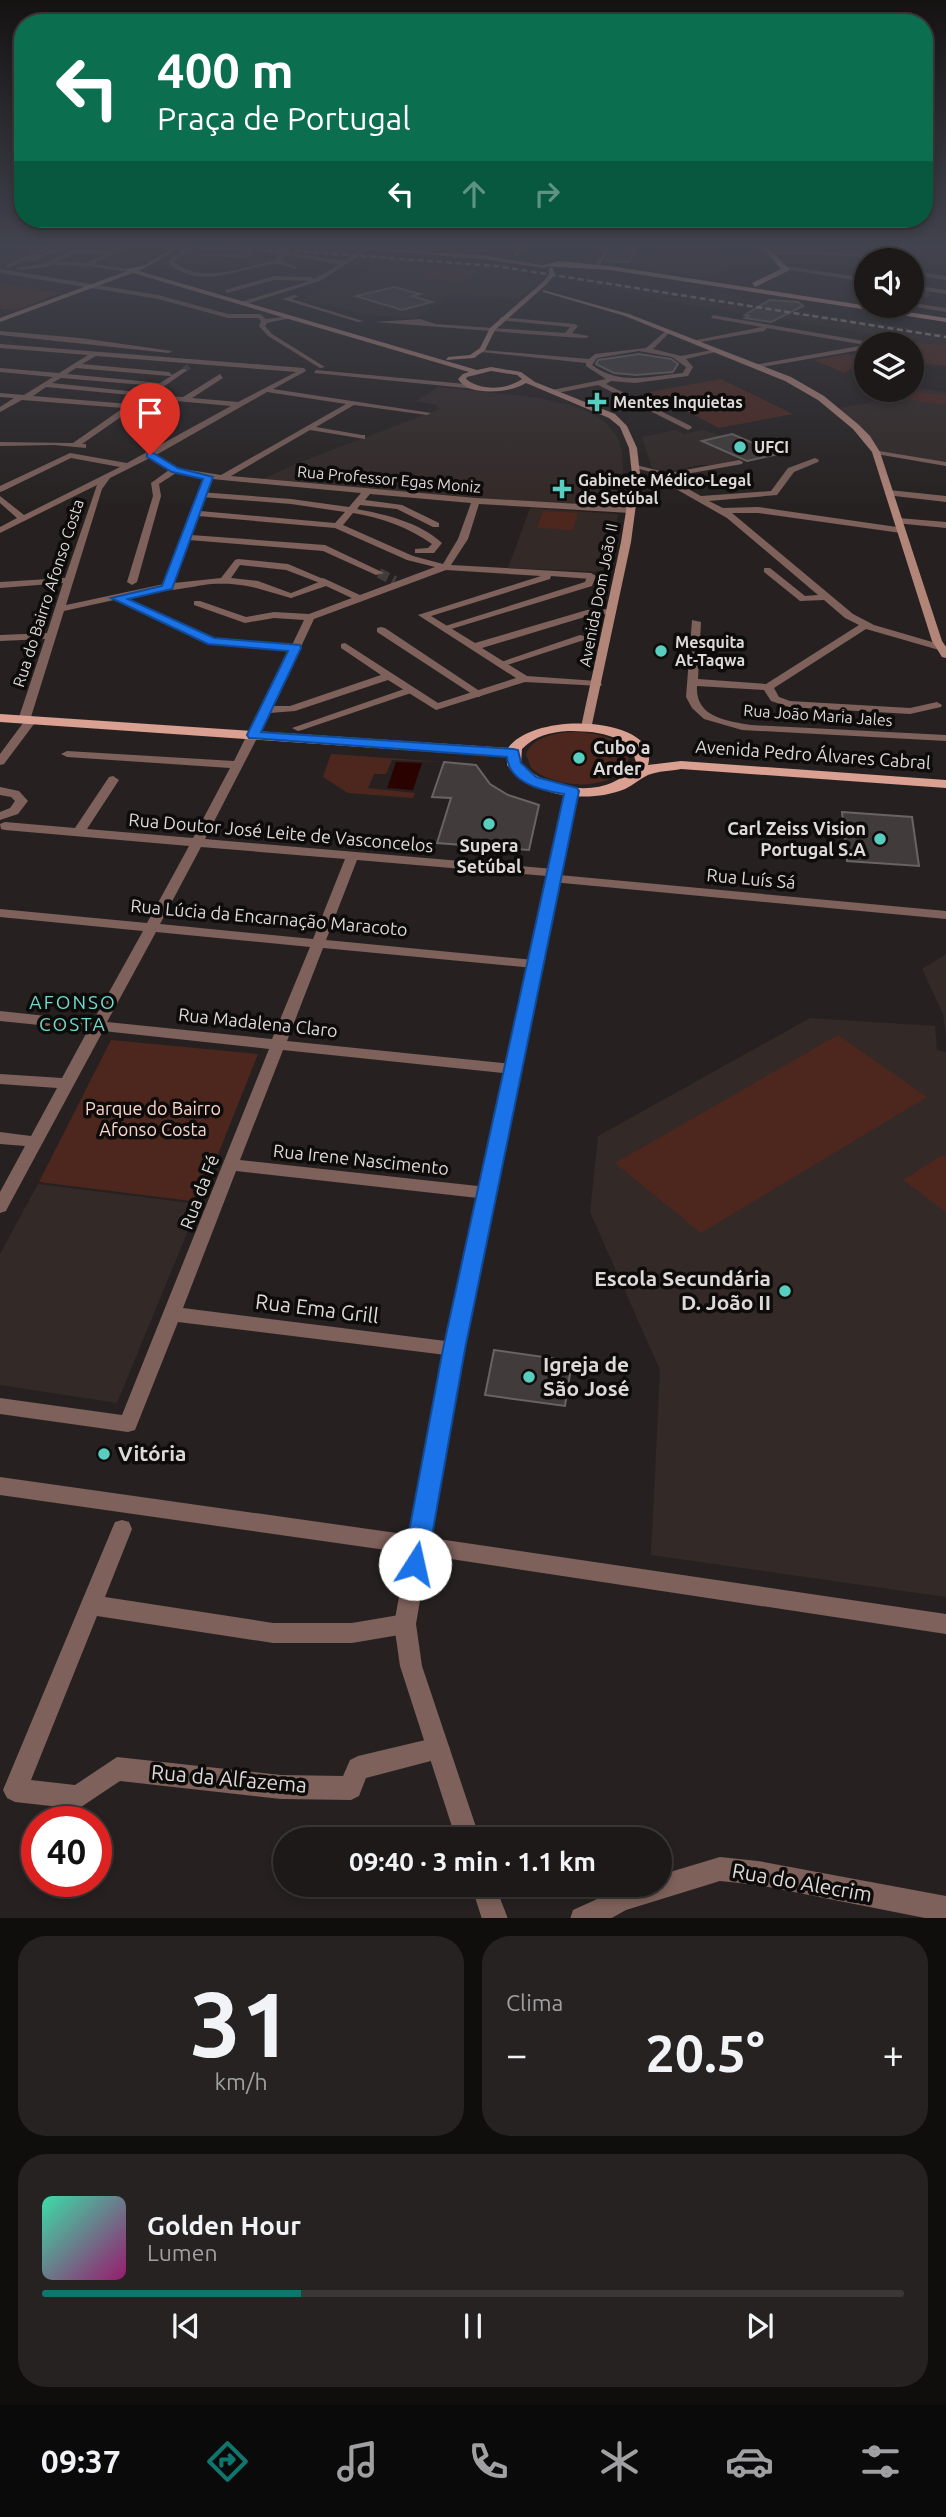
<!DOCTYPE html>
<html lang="pt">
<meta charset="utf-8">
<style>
body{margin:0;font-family:Ubuntu,sans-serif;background:#252221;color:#f1f3f6;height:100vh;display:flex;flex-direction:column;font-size:26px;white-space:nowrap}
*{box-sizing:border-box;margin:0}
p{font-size:23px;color:#a0a0a2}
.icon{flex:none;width:38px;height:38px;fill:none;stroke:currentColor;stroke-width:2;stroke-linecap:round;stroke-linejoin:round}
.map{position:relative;height:1918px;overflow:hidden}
.sheet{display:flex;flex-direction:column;gap:18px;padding:18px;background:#0f0e0d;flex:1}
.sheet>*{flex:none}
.top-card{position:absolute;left:14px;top:14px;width:919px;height:214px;border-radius:28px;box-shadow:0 4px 10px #0003,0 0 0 2px #3a3837;background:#0b6e4f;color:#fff;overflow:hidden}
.fabs{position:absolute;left:854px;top:248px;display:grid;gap:14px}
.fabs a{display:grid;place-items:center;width:70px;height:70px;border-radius:50%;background:#1c1918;box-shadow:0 4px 10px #0003,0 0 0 2px #3a3837;font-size:35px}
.speed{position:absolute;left:21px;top:1806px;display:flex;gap:14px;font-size:35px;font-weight:700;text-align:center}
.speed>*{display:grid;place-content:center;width:91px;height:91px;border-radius:50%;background:#1c1918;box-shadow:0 4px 10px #0003,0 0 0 2px #3a3837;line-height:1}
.speed .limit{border:10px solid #d22;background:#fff;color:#111}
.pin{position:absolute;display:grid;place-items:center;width:60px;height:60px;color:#fff;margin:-72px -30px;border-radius:50% 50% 50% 0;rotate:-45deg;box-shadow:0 0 7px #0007}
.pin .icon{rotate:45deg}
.me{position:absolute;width:77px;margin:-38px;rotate:10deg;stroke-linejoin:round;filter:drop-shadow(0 0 5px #0008)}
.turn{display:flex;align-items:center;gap:24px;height:147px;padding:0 28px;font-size:32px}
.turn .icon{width:91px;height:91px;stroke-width:2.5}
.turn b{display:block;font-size:49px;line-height:60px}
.lanes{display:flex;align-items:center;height:66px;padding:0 28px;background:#0003;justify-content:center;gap:35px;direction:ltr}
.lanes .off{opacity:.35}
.big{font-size:52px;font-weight:600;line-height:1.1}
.sheet .card{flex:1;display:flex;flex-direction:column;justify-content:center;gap:10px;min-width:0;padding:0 24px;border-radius:28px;background:#252221}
.sheet .dial{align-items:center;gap:0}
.dial b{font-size:91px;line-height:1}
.song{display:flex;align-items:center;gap:21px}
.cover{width:84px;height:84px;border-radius:10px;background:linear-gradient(135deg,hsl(160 70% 55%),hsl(320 70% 35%))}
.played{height:7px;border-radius:4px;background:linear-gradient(90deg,#0f766e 30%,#3a3837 30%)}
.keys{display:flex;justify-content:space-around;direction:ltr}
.heat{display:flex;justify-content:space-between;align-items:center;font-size:38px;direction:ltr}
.sheet .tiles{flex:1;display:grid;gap:18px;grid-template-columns:1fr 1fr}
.card:last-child{grid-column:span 2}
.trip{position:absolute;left:273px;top:1827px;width:399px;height:70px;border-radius:35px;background:#1c1918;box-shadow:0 4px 10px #0003,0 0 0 2px #3a3837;font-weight:600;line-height:70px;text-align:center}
.menu{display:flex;height:112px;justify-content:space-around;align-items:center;background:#0b0a0a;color:#a0a0a2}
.menu .icon{width:49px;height:49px}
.menu .current{color:#0f766e}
.menu b{font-size:32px;color:#f1f3f6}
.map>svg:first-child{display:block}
</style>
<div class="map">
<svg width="946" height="1919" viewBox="0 0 946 1919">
<rect width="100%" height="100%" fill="#262120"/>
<path fill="#332926" d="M662,250L727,256L733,265L708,278L636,269L640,257L655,258Z
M362,255L501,266L544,275L518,300L452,294L417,318L367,315L301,299L393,259L360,256Z
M565,275L703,296L718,293L751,298L750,299L818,314L946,334V346L659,300L562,277Z
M438,387L533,397L574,406L593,414L607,424L618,438L622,452L623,470L618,503L603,506L487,500L263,479L295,464L440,409L436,407L437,405L416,401Z
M912,388L946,392V462L879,452L837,408L869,403L890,390H912Z
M676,430L684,434L703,430L721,436L704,442L739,458L718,465H699L667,472L652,468L642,437Z
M530,508L618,514L607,572L508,568Z
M946,954V1035L943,1014L922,969Z
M810,1018L935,1026L937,1050L946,1052V1597L651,1555L660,1370L590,1212L598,1136Z
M38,1184L199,1204L117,1403L0,1385V1254Z"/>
<path fill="#4d271e" d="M144,249L162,250L129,267L100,264L125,253H133Z
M438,265L481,269L463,282L418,278Z
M0,284L63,292L17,310L0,309L3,306L0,305Z
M918,342L946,346V366L912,362V345H901Z
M848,354L866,358V361L844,373L814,360Z
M720,379H721L793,414L719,428L649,392Z
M898,390L946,395V405L891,397Z
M543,511L578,513L573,530L537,528Z
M573,732C594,733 619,736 629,756L627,767C605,792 555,788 531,768L526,754C534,736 556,733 573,732Z
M331,754L444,762L392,760L386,774H374L368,788L415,793L413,798L348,793L323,777Z
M838,1035L927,1097L701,1233L615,1163Z
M111,1040L258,1054L199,1202L39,1182Z
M942,1155L946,1157V1212L903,1180Z"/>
<path fill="#2a0300" d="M396,762L422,763L413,790L387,788Z"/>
<path fill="#413c3b" stroke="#696361" stroke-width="2" d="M613,248L625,249H636L629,262L606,261Z
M394,287L420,294L412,296L432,302L402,310L356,296Z
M769,300L798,302L803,306L771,322L745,318L749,316L745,315Z
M639,354L671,359L678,364L673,372L636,375L614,373L596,364L598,360Z
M732,434L778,454L747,461L702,441Z
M444,762L476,765L490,784L508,795L539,805L529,850L437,843L451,798L432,797Z
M842,812L912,817L919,866L847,861Z
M494,1350L572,1361L565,1406L485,1395Z"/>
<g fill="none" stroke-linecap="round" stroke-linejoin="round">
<path stroke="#413d3c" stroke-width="6" stroke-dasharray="6 3.5" stroke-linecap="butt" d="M924,296L930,292
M184,370L191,365"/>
<path stroke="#413d3c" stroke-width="10" stroke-dasharray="10 5" stroke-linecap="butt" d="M379,573L395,581"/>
<path fill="#7e615a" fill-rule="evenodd" d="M66,244L71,245L32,262L17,260L29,259Z
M76,249L110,251L113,253L110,255L78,252Z
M240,249L254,254L243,258L178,254H246L240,251Z
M51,261L85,263L88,265L85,267L49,264Z
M588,574L596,576L592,586L448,630L439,628L585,582Z
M323,578L362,596L364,598L356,600L326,586L291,598L286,595L319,582L320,579Z
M381,627L385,628L484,694L479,697L475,696L377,632V628Z
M580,635L584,636V640L504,666L500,667L495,664Z
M410,687L414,688V692L302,730L298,731L292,728Z"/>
<path fill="#7e615a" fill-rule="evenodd" d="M0,244H165L168,246L124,249L92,264L131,269L129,272L82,265L115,249L85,248L46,267L19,270L16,268L43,264L77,248L53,247L8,268L6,265L46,247L0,246Z
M192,244L247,246L244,248Z
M372,244H378L320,281L243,305L241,302L309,281L274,280L227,293L225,290L274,276L311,277L314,279L340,264L284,255L282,260L296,267V269C289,268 282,263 275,264C239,267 199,292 167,262L184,249L180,247L183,245L191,249L174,262C202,285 244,267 276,260L278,254L264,252L266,249L344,261Z
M428,244H434L422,253H418Z
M461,244H467L462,248L459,246Z
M937,244H946V246Z
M606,247L611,248L598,268H594Z
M771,251L854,252L878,258L875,260L854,256L769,254Z
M866,265V269L864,270H866V274L854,270Z
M786,266L866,278V282L784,269Z
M0,269L158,295L228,314H260L266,319L291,316V318L267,323L265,326L272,334L325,367L320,368L268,336L259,326L261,321L258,318H228L158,299L0,273Z
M912,271L946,276V280L912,275Z
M912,285L946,290V294L912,289Z
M294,295L299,296L292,299L363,321L358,322L282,299Z
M912,303L946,308V312L910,306Z
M713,315L875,343L878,345H866V349L756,368L754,365L865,345L767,328L764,331L695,343L697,340L762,327L711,318Z
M501,317L575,324L578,326L572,333L589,336L586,338L567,337L375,322L420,319L436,324L565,333L570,327L499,320Z
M668,329L670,332L653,349L681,356L717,349L720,351L686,359L693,367L688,376L635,383L611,381L606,384L691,426L692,428L688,430L598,385L552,394V390L606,379L586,366V363L481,352L484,350L589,359L595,354L646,348ZM639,351L672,357L686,367L683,373C651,376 620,386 592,365L597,358Z
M0,331L80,338L172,351L169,353L0,335Z
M0,344L304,368L306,371L273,389L431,413L427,415L354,405L316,427L362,435H365V439L310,430L231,476L476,498L630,507L634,510L630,513L479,504L468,539L451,565L591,573L596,576L591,579L551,576L550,579L431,616L475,643L587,610L615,609V613L588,616L482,648L527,676L597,681L602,684L601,686L525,682L436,710L388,680L295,711L270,713L205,839L554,869L559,870V875L946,911V919L552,882L547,881V876L357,860L326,940L534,960L541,964L534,968L323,948L287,1041L512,1064L520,1069L512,1074L283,1050L240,1160L487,1187L493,1189L495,1193L493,1197L487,1199L236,1171L183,1308L454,1342L461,1344L463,1349L461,1354L454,1356L178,1322L135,1430L128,1432L0,1414V1398L122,1415L269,1049L103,1031L8,1207L6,1211L0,1213V1192L25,1146L0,1144V1132L31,1136L57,1088L0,1084V1074L62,1078L88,1030L0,1021V1011L93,1021L143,931L0,917V909L147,923L189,846L5,830L1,829L0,824L5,822L75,828L109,777L113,776L119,780L87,829L193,838L230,768L67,757L61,754L67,751L234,761L289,651L208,644L114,600L64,611L31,717L37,720L4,764L0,765V754L23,723L18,720L45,639L0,641V635L47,633L63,583L0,588V582L65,578L97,485L0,533V527L17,518L0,503V496L24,515L120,467L71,458L3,491L0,492V486L70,453L127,463L231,406L154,399L151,396L82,444H86V448L54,445L0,446V442L73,443L123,408L22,400L0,412V407L14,398L0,397V393L24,395L53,377L0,372V368L59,373L88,355L0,348ZM96,356L296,372L238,402L192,398L223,378L220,374L183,397L152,395L186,371V369H182L172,375L169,372L82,364ZM76,368L169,376H171L160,383L67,374ZM61,378L156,386L146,393L52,383ZM46,387L141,396L129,404L33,396ZM267,392L346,404L221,475L177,468L156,455ZM150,458L169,470L151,483L153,496L127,582L132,585L137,582L161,496L159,484L176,473L212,479L361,493L349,507L291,499L199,492V496L202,497L291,504L345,512L335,523L200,511L202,504L195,502L164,584L66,605L102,489L110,478ZM370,494L471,503L458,539L443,564L413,556L343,525L353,513C382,518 408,527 432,544L428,548L415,549V553H434L442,543C419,522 387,515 357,509L360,505L397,509L433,527H439V523L402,505L365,500ZM198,516L335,528L407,560L435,567L309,614L274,612L246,617L200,601H194V605L245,623L274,618L304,620L292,645L214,639L125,598L163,590C169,592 200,585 211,584C245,582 259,589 291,598L296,595L258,581L231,578L240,565L286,570L320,583L328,581L288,564L238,559L235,560L221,578L174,583L189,540L323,551L376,575L384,573L325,545L191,535ZM446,570L541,576L418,615L516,678L438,703L345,643L341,644V648L381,675L290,706H273L314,619ZM201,847L345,859L313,939L160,924ZM156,932L310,947L272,1039L107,1022Z
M316,370L476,385L480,387L476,389L314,373Z
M873,450L946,462V466L876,454H873Z
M815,458L819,460L818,462L794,472L777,495L709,501L723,508L758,507L904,528V532L901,533L758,513H732L853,614L874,625L946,646V652L866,629L774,688L779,697L790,701L910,708L937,702L942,705L941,707L910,714L789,707L771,701L764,690L697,686C695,717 726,721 751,725L946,735V741L742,730L704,719L692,708L686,697L692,620L701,622L698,679L766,684L859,625L845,618L824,600L800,601L764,572V568H770L805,596L818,595L727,518L676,489L631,480L635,478L681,485L701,496L771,491L788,468Z
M739,460L743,462L742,464L669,477L632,467L636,465L669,473Z
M889,490L946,496V502L886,495L885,493Z
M898,518L946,522V528L895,523V519Z
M0,787L19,791L28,801L18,814L0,820V812L10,808L15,801L11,797L0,795Z
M122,1520L129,1522L132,1529L105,1597L273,1623H352L405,1614L413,1617L416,1624L413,1631L405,1634L352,1643H273L97,1616L31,1780L75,1785L117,1757L281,1775L343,1776L350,1760L358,1756L438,1737L446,1741L450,1749L446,1757L366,1778L359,1796L351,1800L281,1799L120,1781L78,1809L15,1802L7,1798L3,1790L112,1529L115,1522Z
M418,1536L946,1614V1634L418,1554L411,1552L408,1545L411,1538Z
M720,1857L758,1861L946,1896V1919H930L758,1885L720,1881L626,1910L610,1919H570L573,1910L628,1885H660V1875Z"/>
<path fill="#7e615a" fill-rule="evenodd" d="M572,787L578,791L463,1349L416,1624L422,1666L480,1839H456L400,1666L394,1624L407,1553L0,1495V1477L411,1535L445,1349L566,791Z
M471,1885H495L508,1919H482Z"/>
<path fill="#b28579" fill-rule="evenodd" d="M309,244L482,255L547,266L544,268L482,259Z
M519,244H525L518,256H514Z
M176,246L178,249L139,271L477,370L491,367L521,372L535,382L615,414L627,426L637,448L640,474L631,542L591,729L587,730L581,727L621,542L632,474L629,448L620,427L609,418L526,383C511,393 468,397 458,379L463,374L469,372L133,273L0,322V318L127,271V269L145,265ZM491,371L517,375L522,379C507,390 480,391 466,379L467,377Z
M549,268H553L555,274L548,283L495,330L485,350L474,358L446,360L448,357L470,355L480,348L490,328L544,281L549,274Z
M543,290L629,314L791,377L824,396L859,425L870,436L880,452L942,641L946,647V658L942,657L932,641L872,452L853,429L818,400L785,381L625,316L543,292Z"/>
<path fill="#daa091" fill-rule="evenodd" d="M759,244H765L790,270L755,287L752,283L781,269Z
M559,261L610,266L946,318V322L610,270L540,266Z
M0,714L508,748C536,709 662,718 648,765L681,761L946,780V788L681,769C671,771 658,771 648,775C640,779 633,785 625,789C588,804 532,797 507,765V757L0,722ZM568,731C593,731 629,733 636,762C612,801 550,792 521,764L522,749C535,736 550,732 568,731Z"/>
<path stroke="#9b9796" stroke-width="2.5" stroke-dasharray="6 3.5" stroke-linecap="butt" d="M24,244H27
M133,244L295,251L496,266L946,337"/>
<path stroke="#7e615a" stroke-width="6" d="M165,246L183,247"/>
</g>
<linearGradient id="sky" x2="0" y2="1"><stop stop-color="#151212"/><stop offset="0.48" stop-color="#41434e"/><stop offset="1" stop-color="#41434e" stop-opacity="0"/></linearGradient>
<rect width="946" height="512" fill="url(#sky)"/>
<path fill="#1a73e8" stroke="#114b97" stroke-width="2" d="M147,453H153L178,468L213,477L172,589L128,599L214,638L300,645L301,648L261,732L513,749L518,750L521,763L536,777L577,788L579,791L465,1349L427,1564L423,1572L415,1575L406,1572L403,1564L443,1349L564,794C543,791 509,783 507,757L249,738L247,735L288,651L208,644L111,598L162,586L203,479L172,472L147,457Z"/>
<g fill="#58cec0" stroke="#0e0c0b" stroke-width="2.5">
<path d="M593.5 391.5h7v7h7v7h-7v7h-7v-7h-7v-7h7z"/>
<circle cx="740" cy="447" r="7"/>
<path d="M558.5 478.5h7v7h7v7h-7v7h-7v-7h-7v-7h7z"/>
<circle cx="661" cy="651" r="7"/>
<circle cx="579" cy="758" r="7"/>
<circle cx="489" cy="824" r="7"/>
<circle cx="880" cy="839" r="7"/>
<circle cx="785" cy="1291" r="7"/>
<circle cx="529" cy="1377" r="7"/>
<circle cx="104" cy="1454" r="7"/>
</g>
<g text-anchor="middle" stroke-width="7" stroke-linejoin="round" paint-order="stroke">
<g font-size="16" font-weight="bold" fill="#dcd9d8" stroke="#0e0c0b" text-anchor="start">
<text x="613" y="408">Mentes Inquietas</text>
<text x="754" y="453">UFCI</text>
<text x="578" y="486">Gabinete Médico-Legal<tspan x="578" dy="18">de Setúbal</tspan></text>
<text x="675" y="648">Mesquita<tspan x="675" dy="18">At-Taqwa</tspan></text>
</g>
<g font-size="16" fill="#dcd9d8" stroke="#0e0c0b">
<text transform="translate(389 479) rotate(5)" y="6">Rua Professor Egas Moniz</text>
<text transform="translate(48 593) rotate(-72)" y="6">Rua do Bairro Afonso Costa</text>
<text transform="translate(598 595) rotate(-79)" y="6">Avenida Dom João II</text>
<text transform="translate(818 715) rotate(4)" y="6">Rua João Maria Jales</text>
</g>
<g font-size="18" font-weight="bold" fill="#dcd9d8" stroke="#0e0c0b" text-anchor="start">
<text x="593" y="754">Cubo a<tspan x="593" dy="21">Arder</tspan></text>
<text x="866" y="835" text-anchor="end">Carl Zeiss Vision<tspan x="866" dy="21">Portugal S.A</tspan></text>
<text x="489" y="852" text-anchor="middle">Supera<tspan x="489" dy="21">Setúbal</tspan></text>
</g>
<g font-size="18" fill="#dcd9d8" stroke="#0e0c0b">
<text transform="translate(813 755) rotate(4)" y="6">Avenida Pedro Álvares Cabral</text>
<text transform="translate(281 833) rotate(5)" y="6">Rua Doutor José Leite de Vasconcelos</text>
<text transform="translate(751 879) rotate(5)" y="6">Rua Luís Sá</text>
<text transform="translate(269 918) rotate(5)" y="6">Rua Lúcia da Encarnação Maracoto</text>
<text transform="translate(258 1023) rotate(6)" y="6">Rua Madalena Claro</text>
<text transform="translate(361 1160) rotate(6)" y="6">Rua Irene Nascimento</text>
<text transform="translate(200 1192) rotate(-69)" y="6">Rua da Fé</text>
</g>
<g font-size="18" fill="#fbd4ca" stroke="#0e0c0b">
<text x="153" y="1115">Parque do Bairro<tspan x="153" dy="21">Afonso Costa</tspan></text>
</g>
<g font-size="19" letter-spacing="2" fill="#71dacd" stroke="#0e0c0b">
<text x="73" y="1009">AFONSO<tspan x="73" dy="22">COSTA</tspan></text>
</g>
<g font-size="21" font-weight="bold" fill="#dcd9d8" stroke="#0e0c0b" text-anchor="start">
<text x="771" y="1286" text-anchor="end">Escola Secundária<tspan x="771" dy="24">D. João II</tspan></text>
<text x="543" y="1372">Igreja de<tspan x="543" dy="24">São José</tspan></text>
<text x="118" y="1461">Vitória</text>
</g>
<g font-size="21" fill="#dcd9d8" stroke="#0e0c0b">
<text transform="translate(317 1309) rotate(7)" y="7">Rua Ema Grill</text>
<text transform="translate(229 1779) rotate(5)" y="7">Rua da Alfazema</text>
<text transform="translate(802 1883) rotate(10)" y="7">Rua do Alecrim</text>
</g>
</g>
</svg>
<div class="fabs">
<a><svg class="icon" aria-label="sound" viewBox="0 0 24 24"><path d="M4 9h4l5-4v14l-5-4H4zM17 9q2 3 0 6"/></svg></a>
<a><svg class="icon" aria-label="layers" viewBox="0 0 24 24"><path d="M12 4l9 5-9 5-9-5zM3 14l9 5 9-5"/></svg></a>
</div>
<div class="speed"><div class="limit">40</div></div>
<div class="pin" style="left:150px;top:455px;background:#d93025"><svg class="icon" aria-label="arrive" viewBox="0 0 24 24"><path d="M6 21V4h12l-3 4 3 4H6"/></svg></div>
<svg class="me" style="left:415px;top:1564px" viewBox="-20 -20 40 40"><circle r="19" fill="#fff"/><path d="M0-13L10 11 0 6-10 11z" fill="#1a73e8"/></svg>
<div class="trip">09:40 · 3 min · 1.1 km</div>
<div class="top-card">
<div class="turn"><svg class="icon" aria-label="left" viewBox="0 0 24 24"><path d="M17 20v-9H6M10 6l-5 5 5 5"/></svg><div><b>400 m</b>Praça de Portugal</div></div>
<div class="lanes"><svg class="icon" aria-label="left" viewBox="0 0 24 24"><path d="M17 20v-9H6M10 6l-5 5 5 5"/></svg><svg class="icon off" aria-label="ahead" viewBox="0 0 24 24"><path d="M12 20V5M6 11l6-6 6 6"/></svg><svg class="icon off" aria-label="right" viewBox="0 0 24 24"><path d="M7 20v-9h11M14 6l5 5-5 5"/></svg></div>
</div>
</div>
<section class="sheet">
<div class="tiles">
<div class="card dial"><b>31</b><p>km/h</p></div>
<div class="card"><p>Clima</p>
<div class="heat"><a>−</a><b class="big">20.5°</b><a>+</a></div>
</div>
<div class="card">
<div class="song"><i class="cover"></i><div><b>Golden Hour</b><p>Lumen</p></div></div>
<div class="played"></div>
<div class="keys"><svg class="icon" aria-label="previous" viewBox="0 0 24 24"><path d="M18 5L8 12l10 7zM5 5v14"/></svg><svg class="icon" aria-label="pause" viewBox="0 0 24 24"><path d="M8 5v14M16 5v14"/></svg><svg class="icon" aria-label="next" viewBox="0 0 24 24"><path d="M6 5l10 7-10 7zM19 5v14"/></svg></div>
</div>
</div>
</section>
<nav class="menu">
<b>09:37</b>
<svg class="icon current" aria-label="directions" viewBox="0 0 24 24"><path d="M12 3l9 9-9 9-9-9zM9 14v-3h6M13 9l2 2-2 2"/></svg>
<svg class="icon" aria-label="music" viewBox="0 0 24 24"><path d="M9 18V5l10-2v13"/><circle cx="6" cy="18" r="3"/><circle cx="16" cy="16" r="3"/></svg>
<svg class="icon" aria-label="phone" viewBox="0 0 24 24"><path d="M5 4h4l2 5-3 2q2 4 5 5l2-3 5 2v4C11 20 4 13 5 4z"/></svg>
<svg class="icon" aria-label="climate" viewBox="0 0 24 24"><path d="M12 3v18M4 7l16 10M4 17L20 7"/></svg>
<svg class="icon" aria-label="car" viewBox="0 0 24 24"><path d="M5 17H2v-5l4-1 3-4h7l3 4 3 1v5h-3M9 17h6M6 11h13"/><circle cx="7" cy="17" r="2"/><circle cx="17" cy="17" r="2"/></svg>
<svg class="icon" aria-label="filters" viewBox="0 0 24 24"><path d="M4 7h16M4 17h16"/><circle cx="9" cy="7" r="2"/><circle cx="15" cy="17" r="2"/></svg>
</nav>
